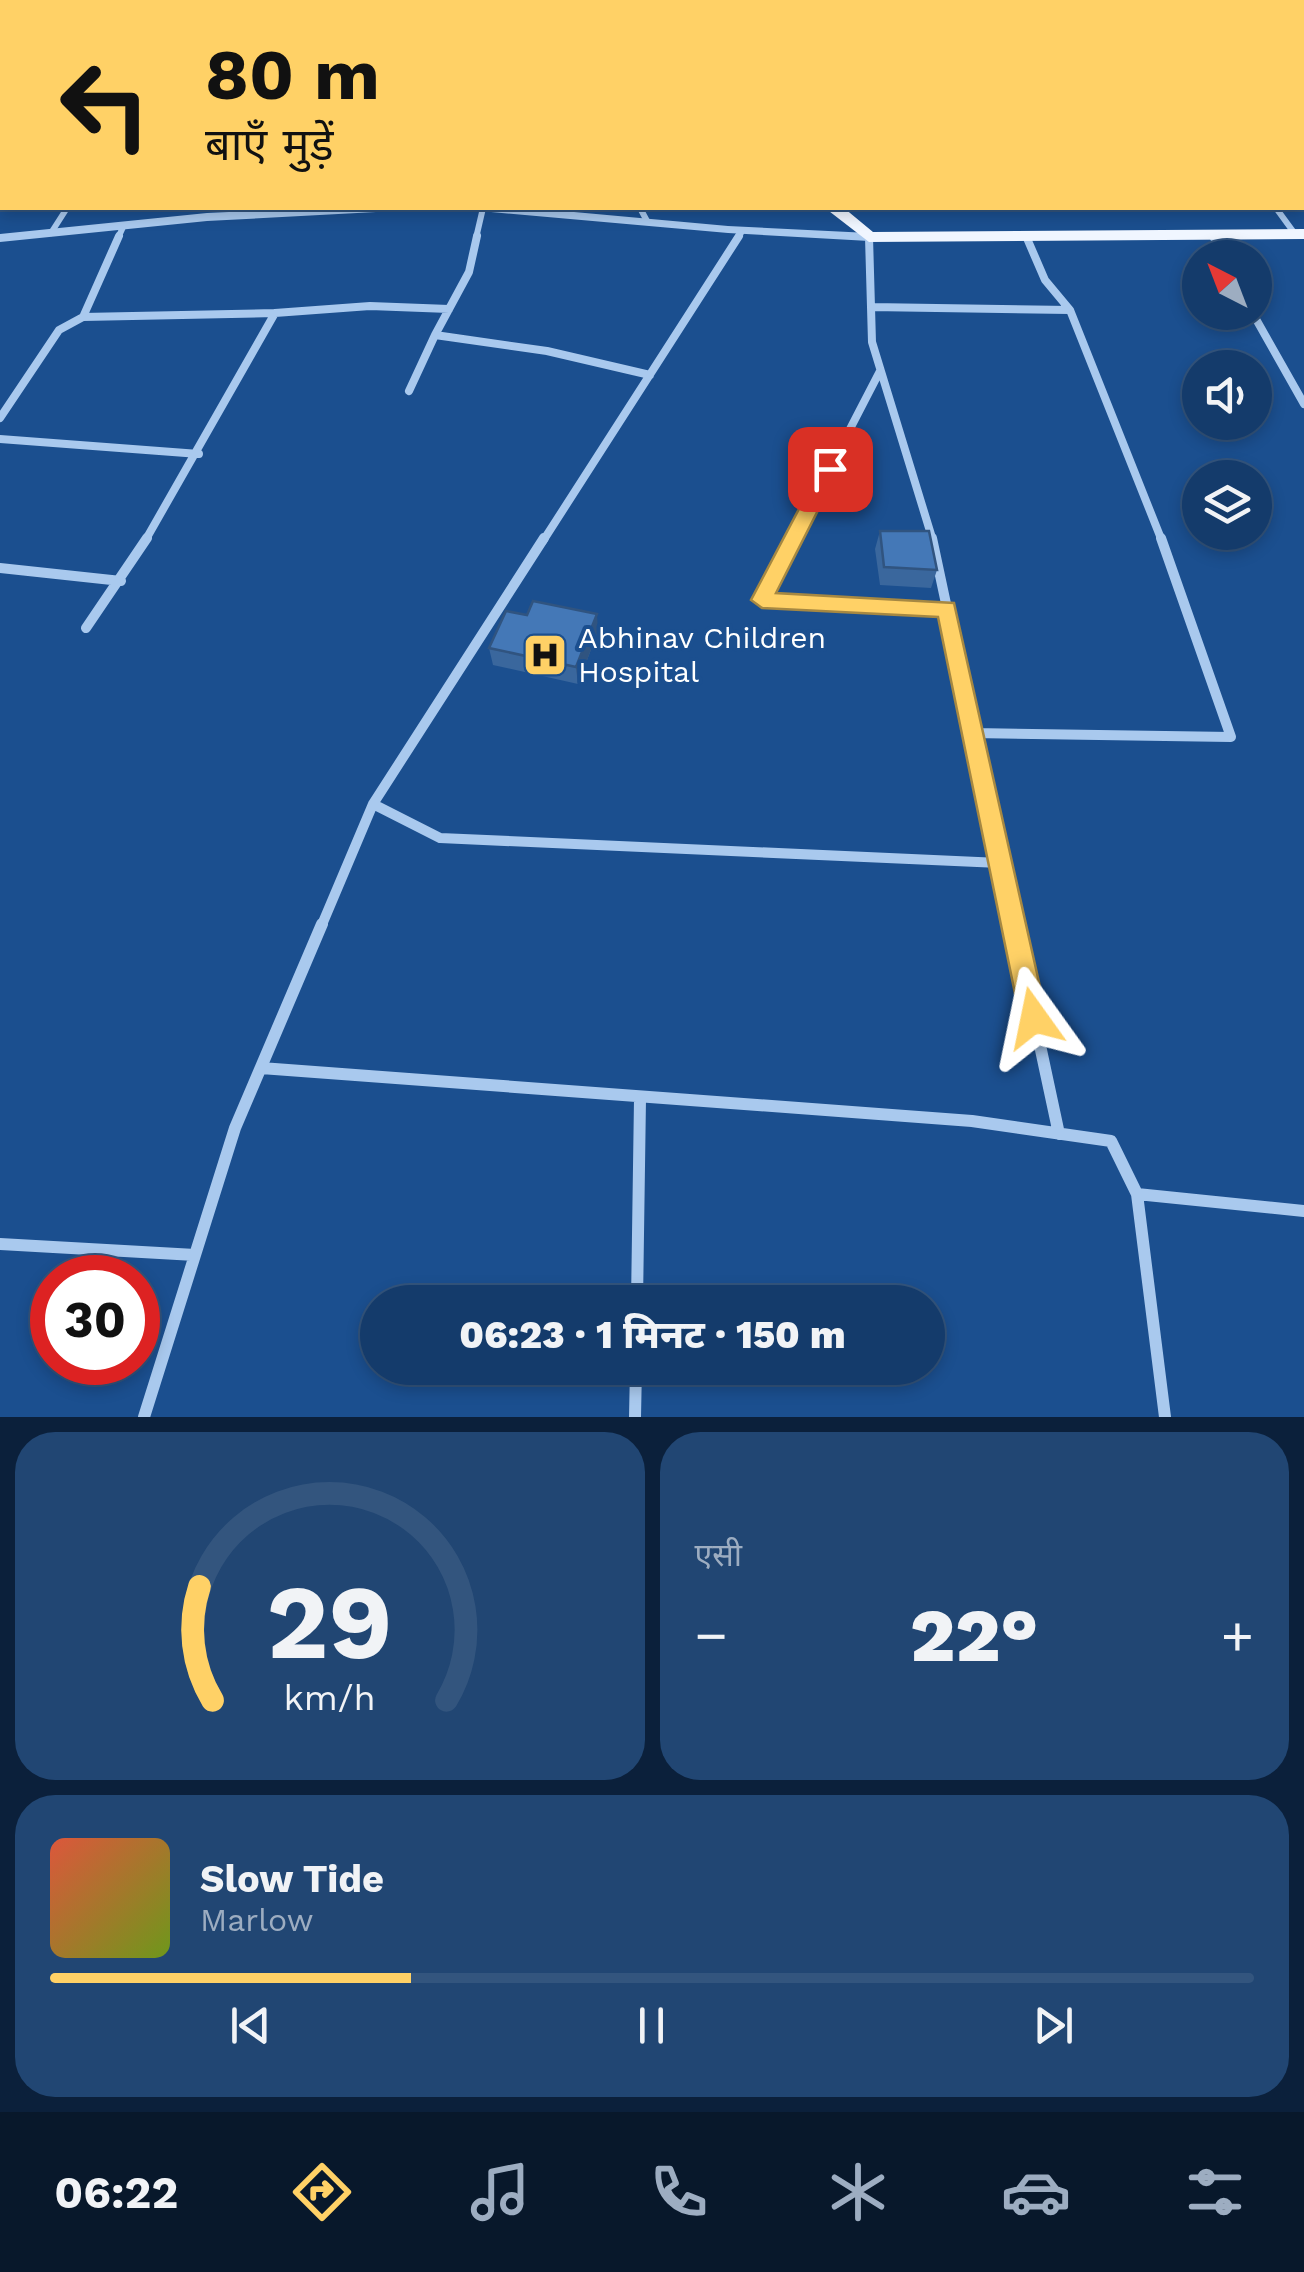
<!DOCTYPE html>
<html lang="hi">
<meta charset="utf-8">
<style>
body{margin:0;font-family:"Work Sans","Noto Sans Devanagari",sans-serif;background:#214673;color:#f1f3f6;height:100vh;display:flex;flex-direction:column;font-size:38px;white-space:nowrap}
*{box-sizing:border-box;margin:0}
p{font-size:32px;color:#9dadc1}
.icon{flex:none;width:55px;height:55px;fill:none;stroke:currentColor;stroke-width:2;stroke-linecap:round;stroke-linejoin:round}
.map{position:relative;height:1417px;overflow:hidden}
.details{display:flex;flex-direction:column;gap:15px;padding:15px;background:#0b203b;flex:1}
.details>*{flex:none}
.top-card{position:absolute;left:0px;top:0px;width:1305px;height:210px;box-shadow:0 5px 15px #0003,0 0 0 2px #33557e;background:#ffd166;color:#111;overflow:hidden}
.needle{width:65px;rotate:318deg}
.controls{position:absolute;left:1182px;top:240px;display:grid;gap:20px}
.controls a{display:grid;place-items:center;width:90px;height:90px;border-radius:50%;background:#143b6b;box-shadow:0 5px 15px #0003,0 0 0 2px #33557e;font-size:50px}
.speed{position:absolute;left:30px;top:1255px;display:flex;gap:20px;font-size:50px;font-weight:700;text-align:center}
.speed>*{display:grid;place-content:center;width:130px;height:130px;border-radius:50%;background:#143b6b;box-shadow:0 5px 15px #0003,0 0 0 2px #33557e;line-height:1}
.speed .limit{border:15px solid #d22;background:#fff;color:#111}
.pin{position:absolute;display:grid;place-items:center;width:85px;height:85px;color:#fff;margin:-42px;border-radius:20px;box-shadow:0 5px 15px #0006}
.me{position:absolute;width:110px;margin:-55px;rotate:348deg;stroke-linejoin:round;filter:drop-shadow(0 0 8px #0008)}
.turn{display:flex;align-items:center;gap:35px;height:210px;padding:0 40px;font-size:45px}
.turn .icon{width:130px;height:130px;stroke-width:2.5}
.turn b{display:block;font-size:70px;line-height:85px}
.big{font-size:75px;font-weight:800;line-height:1.1}
.details .widget{flex:1;display:flex;flex-direction:column;justify-content:center;gap:15px;min-width:0;padding:0 35px;border-radius:40px;background:#214673}
.details .dial{align-items:center;gap:0}
.dial svg{height:260px;overflow:visible;fill:none;stroke:#33557e;stroke-width:7;stroke-linecap:round;text-anchor:middle}
.dial text{fill:#f1f3f6;stroke:none}
.song{display:flex;align-items:center;gap:30px}
.cover{width:120px;height:120px;border-radius:15px;background:linear-gradient(135deg,hsl(10 70% 55%),hsl(80 70% 35%))}
.played{height:10px;border-radius:5px;background:linear-gradient(90deg,#ffd166 30%,#33557e 30%)}
.keys{display:flex;justify-content:space-around;direction:ltr}
.heat{display:flex;justify-content:space-between;align-items:center;font-size:55px;direction:ltr}
.details .tiles{flex:1;display:grid;gap:15px;grid-template-columns:1fr 1fr}
.widget:last-child{grid-column:span 2}
.trip{position:absolute;left:360px;top:1285px;width:585px;height:100px;border-radius:50px;background:#143b6b;box-shadow:0 5px 15px #0003,0 0 0 2px #33557e;font-weight:800;line-height:100px;text-align:center}
.tab-bar{display:flex;height:160px;justify-content:space-around;align-items:center;background:#08182b;color:#9dadc1}
.tab-bar .icon{width:70px;height:70px}
.tab-bar .on{color:#ffd166}
.tab-bar b{font-size:45px;color:#f1f3f6}
.map>svg:first-child{display:block}
</style>
<div class="map">
<svg width="1304" height="1417" viewBox="0 0 1304 1417">
<rect width="100%" height="100%" fill="#1b4f8f"/>
<g fill="none" stroke-linecap="round" stroke-linejoin="round">
<path stroke="#a9c9ee" stroke-width="6" d="M348,2L360,0
M640,208L647,221
M1276,208L1295,234
M51,233L67,208
M1213,235L1215,238
M118,238L124,225
M476,238L483,208
M737,238L741,233"/>
<path stroke="#a9c9ee" stroke-width="8" d="M119,236L83,317L275,313L145,541
M477,236L469,272L435,335L547,351L650,375
M1026,236L1045,280L1070,310
M1213,236L1224,258
M869,237L872,342L933,541
M871,307L1070,310L1162,541
M1252,312L1304,404
M275,313L370,306L449,309
M409,391L435,335
M0,418L59,330L83,317
M0,439L199,454
M543,541L739,236
M792,541L880,371"/>
<path stroke="#a9c9ee" stroke-width="10" d="M794,538L762,600L947,609
M932,538L1015,927
M0,568L121,581
M86,628L147,538
M973,733L1231,737L1161,538
M373,804L440,838L1000,863
M321,927L373,804L544,538"/>
<path stroke="#a9c9ee" stroke-width="12" d="M1014,924L1059,1134
M261,1068L972,1121L1111,1141L1137,1194L1304,1211
M1137,1194L1165,1417
M0,1244L195,1255
M637,1302L640,1099
M144,1417L235,1128L322,924
M635,1417L636,1368"/>
<path fill="#a9c9ee" fill-rule="evenodd" d="M1239,0H1249L1251,2H1241Z
M1302,71H1304V79H1302Z
M318,208H382L376,212L207,221L0,242V234L207,213Z
M485,208H530L728,226L869,233L875,237L869,241L728,233L491,212Z"/>
<path fill="#f0f6ff" fill-rule="evenodd" d="M891,0H905V2H891Z
M825,208H844L873,232L1304,229V239L869,242Z"/>
</g>
<path fill="#3a679d" d="M880,531L937,570L931,588L880,585L875,549Z
M598,631L578,684L493,665L489,648Z"/>
<path fill="#305480" d="M597,614L598,631L578,684L576,667Z"/>
<path fill="#4478b7" stroke="#305480" stroke-width="2.5" d="M880,531H929L937,570L884,567Z
M533,601L597,614L576,667L489,648L506,611L527,615Z"/>
<path fill="#ffd166" stroke="#a68842" stroke-width="2.5" d="M830,462L839,469L776,593L954,603L1047,1018L1043,1028L1034,1032L1024,1028L1020,1018L938,617L762,608L751,600L820,469Z"/>
<defs>
<symbol id="hospital-square" viewBox="-11 -11 22 22"><rect x="-9" y="-9" width="18" height="18" rx="4" fill="#ffd166" stroke="#1b4f8f"/><path d="M-5-5h3v3.5h4V-5h3V5h-3V1.5h-4V5h-3Z" fill="#111"/></symbol>
</defs>
<g fill-rule="evenodd">
<use href="#hospital-square" x="520" y="630" width="50" height="50"/>
</g>
<g text-anchor="middle" stroke-width="8" stroke-linejoin="round" paint-order="stroke">
<g font-size="30" fill="#fff" stroke="#1b4f8f" text-anchor="start">
<text x="578" y="648">Abhinav Children<tspan x="578" dy="34">Hospital</tspan></text>
</g>
</g>
</svg>
<div class="controls">
<a><svg class="needle" viewBox="-14 -14 28 28"><path d="M0-13l5 13h-10z" fill="#e53935"/><path d="M0 13l5-13h-10z" fill="#9dadc1"/></svg></a>
<a><svg class="icon" aria-label="sound" viewBox="0 0 24 24"><path d="M4 9h4l5-4v14l-5-4H4zM17 9q2 3 0 6"/></svg></a>
<a><svg class="icon" aria-label="layers" viewBox="0 0 24 24"><path d="M12 4l9 5-9 5-9-5zM3 14l9 5 9-5"/></svg></a>
</div>
<div class="speed"><div class="limit">30</div></div>
<div class="pin" style="left:830px;top:469px;background:#d93025"><svg class="icon" aria-label="arrive" viewBox="0 0 24 24"><path d="M6 21V4h12l-3 4 3 4H6"/></svg></div>
<svg class="me" style="left:1034px;top:1018px" viewBox="-20 -20 40 40"><path d="M0-17L14 15 0 8-14 15z" fill="#ffd166" stroke="#fff" stroke-width="4"/></svg>
<div class="trip">06:23 · 1 मिनट · 150 m</div>
<div class="top-card">
<div class="turn"><svg class="icon" aria-label="left" viewBox="0 0 24 24"><path d="M17 20v-9H6M10 6l-5 5 5 5"/></svg><div><b>80 m</b>बाएँ मुड़ें</div></div>
</div>
</div>
<section class="details">
<div class="tiles">
<div class="widget dial"><svg viewBox="0 0 100 80">
<path d="M14 69A42 42 0 1 1 86 69"/>
<path d="M14 69A42 42 0 0 1 10 34" stroke="#ffd166"/>
<text x="50" y="56" font-size="32" font-weight="700">29</text>
<text x="50" y="72" font-size="11">km/h</text>
</svg></div>
<div class="widget"><p>एसी</p>
<div class="heat"><a>−</a><b class="big">22°</b><a>+</a></div>
</div>
<div class="widget">
<div class="song"><i class="cover"></i><div><b>Slow Tide</b><p>Marlow</p></div></div>
<div class="played"></div>
<div class="keys"><svg class="icon" aria-label="previous" viewBox="0 0 24 24"><path d="M18 5L8 12l10 7zM5 5v14"/></svg><svg class="icon" aria-label="pause" viewBox="0 0 24 24"><path d="M8 5v14M16 5v14"/></svg><svg class="icon" aria-label="next" viewBox="0 0 24 24"><path d="M6 5l10 7-10 7zM19 5v14"/></svg></div>
</div>
</div>
</section>
<nav class="tab-bar">
<b>06:22</b>
<svg class="icon on" aria-label="directions" viewBox="0 0 24 24"><path d="M12 3l9 9-9 9-9-9zM9 14v-3h6M13 9l2 2-2 2"/></svg>
<svg class="icon" aria-label="music" viewBox="0 0 24 24"><path d="M9 18V5l10-2v13"/><circle cx="6" cy="18" r="3"/><circle cx="16" cy="16" r="3"/></svg>
<svg class="icon" aria-label="phone" viewBox="0 0 24 24"><path d="M5 4h4l2 5-3 2q2 4 5 5l2-3 5 2v4C11 20 4 13 5 4z"/></svg>
<svg class="icon" aria-label="climate" viewBox="0 0 24 24"><path d="M12 3v18M4 7l16 10M4 17L20 7"/></svg>
<svg class="icon" aria-label="car" viewBox="0 0 24 24"><path d="M5 17H2v-5l4-1 3-4h7l3 4 3 1v5h-3M9 17h6M6 11h13"/><circle cx="7" cy="17" r="2"/><circle cx="17" cy="17" r="2"/></svg>
<svg class="icon" aria-label="filters" viewBox="0 0 24 24"><path d="M4 7h16M4 17h16"/><circle cx="9" cy="7" r="2"/><circle cx="15" cy="17" r="2"/></svg>
</nav>
